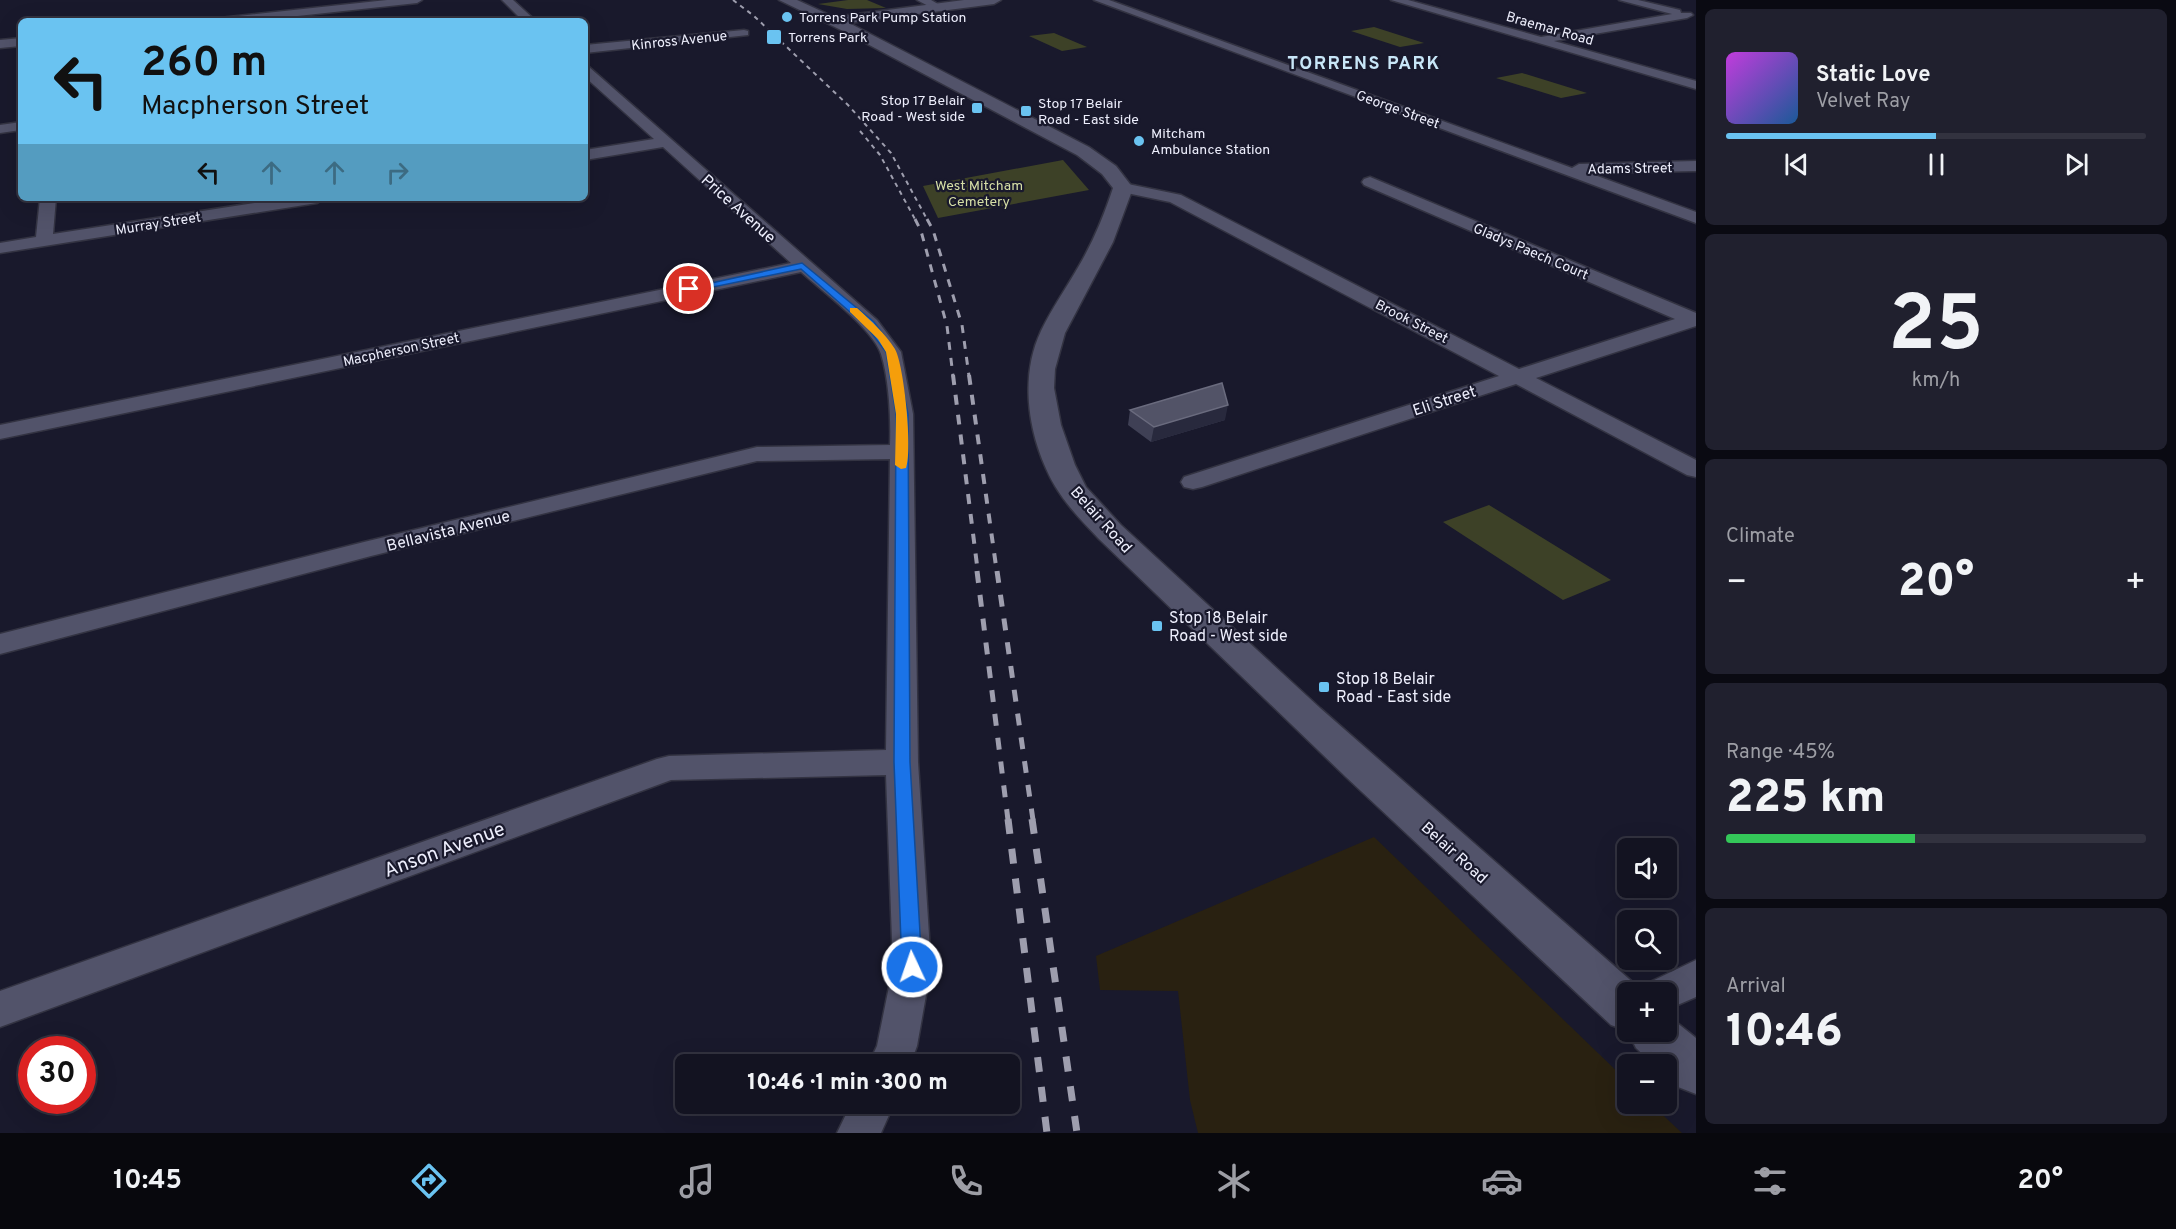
<!DOCTYPE html>
<meta charset="utf-8">
<style>
body{margin:0;font-family:Overpass,sans-serif;background:#20202e;color:#f1f3f6;height:100vh;display:flex;flex-direction:column;font-size:22px;white-space:nowrap}
*{box-sizing:border-box;margin:0}
p{font-size:20px;color:#9d9ea5}
.icon{flex:none;width:33px;height:33px;fill:none;stroke:currentColor;stroke-width:2;stroke-linecap:round;stroke-linejoin:round}
.map{position:relative;flex:1;overflow:hidden}
.side{display:flex;flex-direction:column;gap:9px;padding:9px;background:#0a0a12;width:480px}
.side>*{flex:none}
.banner{position:absolute;left:18px;top:18px;width:570px;height:183px;border-radius:9px;box-shadow:0 6px 24px #0002,0 0 0 2px #32323f;background:#6ac3f1;color:#111;overflow:hidden}
.tools{position:absolute;left:1617px;top:838px;display:grid;gap:12px}
.tools a{display:grid;place-items:center;width:60px;height:60px;border-radius:9px;background:#131321;box-shadow:0 6px 24px #0002,0 0 0 2px #32323f;font-size:30px}
.speed{position:absolute;left:18px;top:1036px;display:flex;gap:12px;font-size:30px;font-weight:700;text-align:center}
.speed>*{display:grid;place-content:center;width:78px;height:78px;border-radius:50%;background:#131321;box-shadow:0 6px 24px #0002,0 0 0 2px #32323f;line-height:1}
.speed .limit{border:9px solid #d22;background:#fff;color:#111}
.pin{position:absolute;display:grid;place-items:center;width:51px;height:51px;color:#fff;margin:-26px;border:3px solid #fff;border-radius:50%;box-shadow:0 2px 6px #0007}
.me{position:absolute;width:66px;margin:-33px;rotate:357deg;stroke-linejoin:round;filter:drop-shadow(0 0 4px #0008)}
.turn{display:flex;align-items:center;gap:21px;height:126px;padding:0 24px;font-size:27px}
.turn .icon{width:78px;height:78px;stroke-width:2.5}
.turn b{display:block;font-size:42px;line-height:51px}
.lanes{display:flex;align-items:center;height:57px;padding:0 24px;background:#0003;justify-content:center;gap:30px;direction:ltr}
.lanes .off{opacity:.35}
.big{font-size:45px;font-weight:800;line-height:1.1}
.side .widget{flex:1;display:flex;flex-direction:column;justify-content:center;gap:9px;min-width:0;padding:0 21px;border-radius:9px;background:#20202e}
.side .dial{align-items:center;gap:0}
.dial b{font-size:78px;line-height:1}
.song{display:flex;align-items:center;gap:18px}
.cover{width:72px;height:72px;border-radius:9px;background:linear-gradient(135deg,hsl(290 70% 55%),hsl(210 70% 35%))}
.played{height:6px;border-radius:3px;background:linear-gradient(90deg,#6ac3f1 50%,#32323f 50%)}
.keys{display:flex;justify-content:space-around;direction:ltr}
.heat{display:flex;justify-content:space-between;align-items:center;font-size:33px;direction:ltr}
.charge{height:9px;border-radius:4px;background:linear-gradient(90deg,#34c759 45%,#32323f 0)}
.trip{position:absolute;left:675px;top:1054px;width:345px;height:60px;border-radius:9px;background:#131321;box-shadow:0 6px 24px #0002,0 0 0 2px #32323f;font-weight:800;line-height:60px;text-align:center}
.tabs{display:flex;height:96px;justify-content:space-around;align-items:center;background:#08080d;color:#9d9ea5}
.tabs .icon{width:42px;height:42px}
.tabs .selected{color:#6ac3f1}
.tabs b{font-size:27px;color:#f1f3f6}
main{display:flex;flex:1;min-height:0}
.map>svg:first-child{display:block}
</style>
<main>
<div class="map">
<svg width="1696" height="1133" viewBox="0 0 1696 1133">
<rect width="100%" height="100%" fill="#19192c"/>
<path fill="#292111" d="M1374,837L1627,1081L1628,1104H1651L1682,1133H1198L1190,1100L1178,991L1100,990L1096,956Z"/>
<path fill="#3d4127" d="M848,0H867L886,8L847,9L818,4Z
M1374,27L1424,43L1400,47L1351,31Z
M1054,33L1087,47L1062,51L1029,36Z
M1522,73L1587,93L1561,98L1496,78Z
M1063,160L1089,190L938,218L923,186Z
M1489,505L1611,580L1563,600L1443,522Z"/>
<g fill="none" stroke-linecap="round" stroke-linejoin="round">
<defs>
<path id="minor" d="M387,0H422L417,3L251,21H214L220,18Z
M502,0H513L536,21H523Z
M917,0H931L943,7L942,9H934Z
M1094,0H1109L1572,168L1579,164L1696,161V171L1589,173L1696,212V223Z
M1391,0H1408L1541,37L1672,14L1619,0H1638L1680,10L1681,13H1691L1693,15L1687,18L1554,41L1696,81V89Z
M744,30L748,31V35L585,53V45Z
M21,38V46L0,48V40Z
M585,66L589,67L877,320L901,352L913,414L918,762L931,967L917,1046L910,1065H868L877,1046L893,967L886,775L671,780L0,1027V991L657,759L669,756L886,750L890,459L757,461L371,556L0,654V634L364,542L757,447L890,445C891,418 889,379 881,354C873,329 821,290 801,272L0,439V425L791,263L663,147L585,160V150L654,139L585,77Z
M21,122V130L0,133V125Z
M1370,177L1696,313V326L1536,378L1696,460V477L1687,475L1516,384L1202,487L1193,489L1184,487L1181,482L1184,477L1499,376L1170,202L1117,191L1115,188L1117,185L1123,183L1181,195L1519,369L1675,319L1364,185L1362,182L1364,179Z
M40,198H56L53,234L286,198H325L317,203L0,253V243L36,237Z
M1696,960V997L1666,1010V993H1646L1652,981Z
M851,1104H894L881,1133H837Z"/>
<path id="secondary" d="M779,0H797L834,17L964,0H1001L994,4L849,23L1089,147L1116,166L1133,188L1113,242L1065,333L1055,369L1054,388L1061,425L1075,465L1086,487L1121,525L1320,708L1645,993H1628V1031L1611,1025L1346,777L1099,539C1083,522 1067,506 1055,486C1029,441 1018,379 1041,331C1052,308 1067,287 1080,264C1094,240 1104,215 1113,188L1102,174L1077,155L841,30Z
M1666,1014L1696,1038V1094L1678,1087L1666,1076V1065H1654L1636,1048L1628,1032H1666Z"/>
</defs>
<use href="#minor" stroke="#333342" stroke-width="3"/>
<use href="#secondary" stroke="#333342" stroke-width="3"/>
<use href="#minor" fill="#52536a" fill-rule="evenodd"/>
<use href="#secondary" fill="#52536a" fill-rule="evenodd"/>
<path stroke="#9e9eae" stroke-width="2" stroke-dasharray="4.5 4.5" stroke-linecap="butt" d="M733,0L754,16L848,105L891,153L928,221
M860,131L880,155L916,221"/>
<path stroke="#9e9eae" stroke-width="3" stroke-dasharray="8 8" stroke-linecap="butt" d="M915,219L921,231L947,326L953,376
M927,219L933,230L962,325L969,376"/>
<path stroke="#9e9eae" stroke-width="4" stroke-dasharray="10 10" stroke-linecap="butt" d="M953,375L978,573
M969,375L997,573"/>
<path stroke="#9e9eae" stroke-width="5" stroke-dasharray="12 12" stroke-linecap="butt" d="M977,571L1008,820
M997,571L1033,820"/>
<path stroke="#9e9eae" stroke-width="7" stroke-dasharray="15 15" stroke-linecap="butt" d="M1008,819L1047,1133
M1032,819L1077,1133"/>
</g>
<path fill="#3f4055" d="M1130,410L1225,420L1151,442L1128,425Z"/>
<path fill="#28293d" d="M1228,405L1225,420L1151,442L1154,427Z"/>
<path fill="#525367" stroke="#6a6b7e" stroke-width="1.5" d="M1222,383L1228,405L1154,427L1130,410Z"/>
<path fill="#1a73e8" stroke="#114b97" stroke-width="1.5" d="M802,263L874,322L895,350L908,414L910,762L922,967L919,973L912,975L905,973L902,967L894,762L896,414L886,352L867,327L801,269L689,292L684,289Z"/>
<path fill="#f59e0b" d="M850,308H857C871,321 885,333 895,349C904,365 913,451 906,468L901,469L895,465L896,414L886,352L878,339L850,312Z"/>
<g fill="#6ac3f1" stroke="#19192c" stroke-width="2">
<circle cx="787" cy="17" r="6"/>
<rect x="766" y="29" width="16" height="16" rx="3"/>
<rect x="971" y="102" width="12" height="12" rx="3"/>
<rect x="1020" y="105" width="12" height="12" rx="3"/>
<circle cx="1139" cy="141" r="6"/>
<rect x="1151" y="620" width="12" height="12" rx="3"/>
<rect x="1318" y="681" width="12" height="12" rx="3"/>
</g>
<g text-anchor="middle" stroke-width="4.5" stroke-linejoin="round" paint-order="stroke">
<g font-size="14" fill="#edeefc" stroke="#19192c" text-anchor="start">
<text x="799" y="22">Torrens Park Pump Station</text>
<text x="788" y="42">Torrens Park</text>
<text x="965" y="105" text-anchor="end">Stop 17 Belair<tspan x="965" dy="16">Road - West side</tspan></text>
<text x="1038" y="108">Stop 17 Belair<tspan x="1038" dy="16">Road - East side</tspan></text>
<text x="1151" y="138">Mitcham<tspan x="1151" dy="16">Ambulance Station</tspan></text>
</g>
<g font-size="14" fill="#edeefc" stroke="#19192c">
<text transform="translate(1550 28) rotate(16)" y="5">Braemar Road</text>
<text transform="translate(679 40) rotate(-6)" y="5">Kinross Avenue</text>
<text transform="translate(1398 109) rotate(20)" y="5">George Street</text>
<text transform="translate(1630 168) rotate(-1)" y="5">Adams Street</text>
<text transform="translate(158 223) rotate(-9)" y="5">Murray Street</text>
<text transform="translate(1531 251) rotate(23)" y="5">Gladys Paech Court</text>
<text transform="translate(1412 321) rotate(27)" y="5">Brook Street</text>
<text transform="translate(401 349) rotate(-12)" y="5">Macpherson Street</text>
</g>
<g font-size="14" fill="#d6dfa6" stroke="#19192c">
<text x="979" y="190">West Mitcham<tspan x="979" dy="16">Cemetery</tspan></text>
</g>
<g font-size="16" fill="#edeefc" stroke="#19192c">
<text transform="translate(739 208) rotate(42)" y="6">Price Avenue</text>
<text transform="translate(1444 400) rotate(-18)" y="6">Eli Street</text>
<text transform="translate(1102 519) rotate(48)" y="6">Belair Road</text>
<text transform="translate(448 530) rotate(-14)" y="6">Bellavista Avenue</text>
<text transform="translate(1455 852) rotate(42)" y="6">Belair Road</text>
</g>
<g font-size="16" fill="#edeefc" stroke="#19192c" text-anchor="start">
<text x="1169" y="623">Stop 18 Belair<tspan x="1169" dy="18">Road - West side</tspan></text>
<text x="1336" y="684">Stop 18 Belair<tspan x="1336" dy="18">Road - East side</tspan></text>
</g>
<g font-size="18" font-weight="bold" letter-spacing="1.5" fill="#c8e6f8" stroke="#19192c">
<text x="1364" y="69">TORRENS PARK</text>
</g>
<g font-size="20" fill="#edeefc" stroke="#19192c">
<text transform="translate(444 849) rotate(-20)" y="7">Anson Avenue</text>
</g>
</g>
</svg>
<div class="tools">
<a><svg class="icon" aria-label="sound" viewBox="0 0 24 24"><path d="M4 9h4l5-4v14l-5-4H4zM17 9q2 3 0 6"/></svg></a>
<a><svg class="icon" aria-label="search" viewBox="0 0 24 24"><circle cx="10" cy="10" r="6"/><path d="M15 15l6 6"/></svg></a>
<a>+</a>
<a>−</a>
</div>
<div class="speed"><div class="limit">30</div></div>
<div class="pin" style="left:689px;top:289px;background:#d93025"><svg class="icon" aria-label="arrive" viewBox="0 0 24 24"><path d="M6 21V4h12l-3 4 3 4H6"/></svg></div>
<svg class="me" style="left:912px;top:967px" viewBox="-20 -20 40 40"><circle r="17" fill="#1a73e8" stroke="#fff" stroke-width="3"/><path d="M0-11L8 9 0 5-8 9z" fill="#fff"/></svg>
<div class="trip">10:46 · 1 min · 300 m</div>
<div class="banner">
<div class="turn"><svg class="icon" aria-label="left" viewBox="0 0 24 24"><path d="M17 20v-9H6M10 6l-5 5 5 5"/></svg><div><b>260 m</b>Macpherson Street</div></div>
<div class="lanes"><svg class="icon" aria-label="left" viewBox="0 0 24 24"><path d="M17 20v-9H6M10 6l-5 5 5 5"/></svg><svg class="icon off" aria-label="ahead" viewBox="0 0 24 24"><path d="M12 20V5M6 11l6-6 6 6"/></svg><svg class="icon off" aria-label="ahead" viewBox="0 0 24 24"><path d="M12 20V5M6 11l6-6 6 6"/></svg><svg class="icon off" aria-label="right" viewBox="0 0 24 24"><path d="M7 20v-9h11M14 6l5 5-5 5"/></svg></div>
</div>
</div>
<section class="side">
<div class="widget">
<div class="song"><i class="cover"></i><div><b>Static Love</b><p>Velvet Ray</p></div></div>
<div class="played"></div>
<div class="keys"><svg class="icon" aria-label="previous" viewBox="0 0 24 24"><path d="M18 5L8 12l10 7zM5 5v14"/></svg><svg class="icon" aria-label="pause" viewBox="0 0 24 24"><path d="M8 5v14M16 5v14"/></svg><svg class="icon" aria-label="next" viewBox="0 0 24 24"><path d="M6 5l10 7-10 7zM19 5v14"/></svg></div>
</div>
<div class="widget dial"><b>25</b><p>km/h</p></div>
<div class="widget"><p>Climate</p>
<div class="heat"><a>−</a><b class="big">20°</b><a>+</a></div>
</div>
<div class="widget"><p>Range · 45%</p><b class="big">225 km</b><div class="charge"></div></div>
<div class="widget"><p>Arrival</p><b class="big">10:46</b></div>
</section>
</main>
<nav class="tabs">
<b>10:45</b>
<svg class="icon selected" aria-label="directions" viewBox="0 0 24 24"><path d="M12 3l9 9-9 9-9-9zM9 14v-3h6M13 9l2 2-2 2"/></svg>
<svg class="icon" aria-label="music" viewBox="0 0 24 24"><path d="M9 18V5l10-2v13"/><circle cx="6" cy="18" r="3"/><circle cx="16" cy="16" r="3"/></svg>
<svg class="icon" aria-label="phone" viewBox="0 0 24 24"><path d="M5 4h4l2 5-3 2q2 4 5 5l2-3 5 2v4C11 20 4 13 5 4z"/></svg>
<svg class="icon" aria-label="climate" viewBox="0 0 24 24"><path d="M12 3v18M4 7l16 10M4 17L20 7"/></svg>
<svg class="icon" aria-label="car" viewBox="0 0 24 24"><path d="M5 17H2v-5l4-1 3-4h7l3 4 3 1v5h-3M9 17h6M6 11h13"/><circle cx="7" cy="17" r="2"/><circle cx="17" cy="17" r="2"/></svg>
<svg class="icon" aria-label="filters" viewBox="0 0 24 24"><path d="M4 7h16M4 17h16"/><circle cx="9" cy="7" r="2"/><circle cx="15" cy="17" r="2"/></svg>
<b>20°</b>
</nav>
